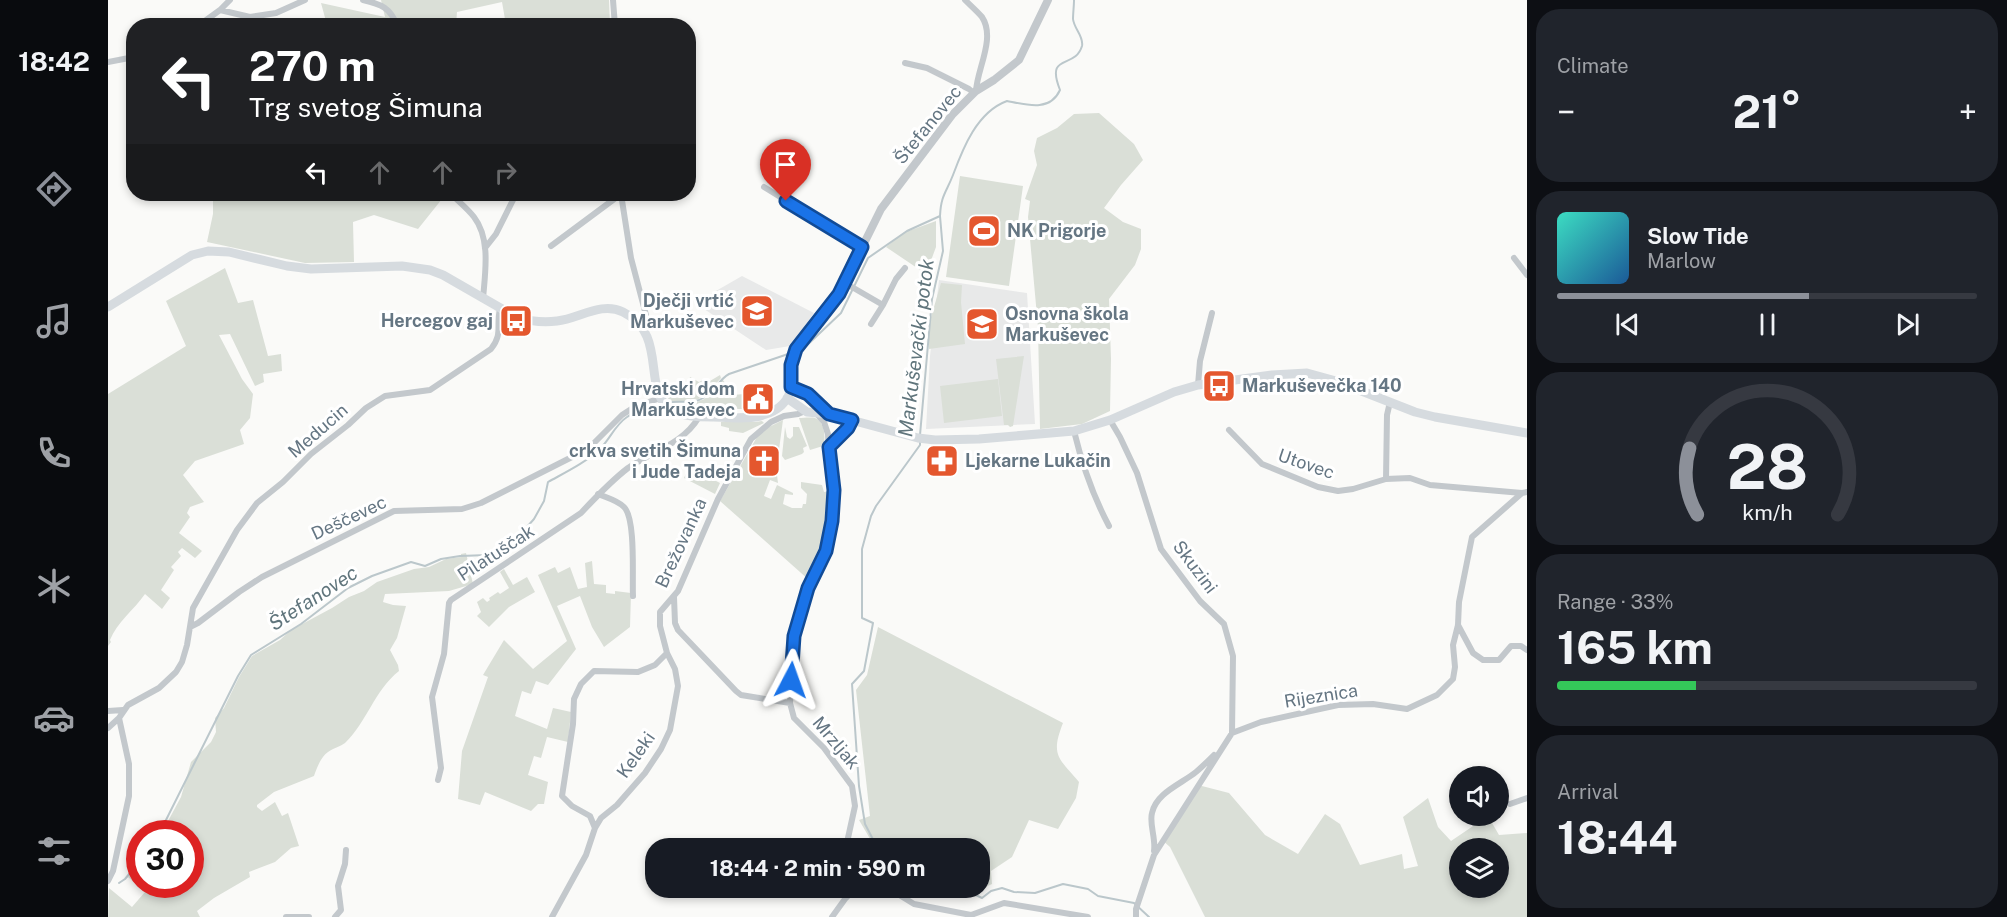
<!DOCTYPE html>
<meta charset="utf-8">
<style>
body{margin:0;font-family:"Public Sans",sans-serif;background:#20242c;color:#f1f3f6;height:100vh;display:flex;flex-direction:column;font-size:22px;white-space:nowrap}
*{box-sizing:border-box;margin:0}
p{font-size:20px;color:#9ea1a6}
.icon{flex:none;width:33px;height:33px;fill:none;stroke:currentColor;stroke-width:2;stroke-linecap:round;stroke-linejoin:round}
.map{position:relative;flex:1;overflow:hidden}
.details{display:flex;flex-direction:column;gap:9px;padding:9px;background:#0d0f14;width:480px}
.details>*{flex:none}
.banner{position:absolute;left:18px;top:18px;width:570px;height:183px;border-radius:24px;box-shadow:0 3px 9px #0003;background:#202124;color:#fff;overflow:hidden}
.fabs{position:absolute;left:1341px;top:766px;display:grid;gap:12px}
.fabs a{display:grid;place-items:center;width:60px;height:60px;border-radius:50%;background:#171b24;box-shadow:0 3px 9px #0003;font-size:30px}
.speed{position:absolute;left:18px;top:820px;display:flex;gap:12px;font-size:30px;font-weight:700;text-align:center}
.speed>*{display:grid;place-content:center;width:78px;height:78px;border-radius:50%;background:#171b24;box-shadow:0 3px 9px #0003;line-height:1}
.speed .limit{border:9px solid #d22;background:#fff;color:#111}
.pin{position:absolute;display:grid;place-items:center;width:51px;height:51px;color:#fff;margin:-62px -26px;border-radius:50% 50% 50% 0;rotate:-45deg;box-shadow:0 0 6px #0007}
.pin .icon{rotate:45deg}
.me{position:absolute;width:66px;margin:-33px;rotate:4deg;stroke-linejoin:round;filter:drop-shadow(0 0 4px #0008)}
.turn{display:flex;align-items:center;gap:21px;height:126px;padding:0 24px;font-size:27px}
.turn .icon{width:78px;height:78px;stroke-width:2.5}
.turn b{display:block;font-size:42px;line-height:51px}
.lanes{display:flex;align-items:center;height:57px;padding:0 24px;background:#0003;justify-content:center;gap:30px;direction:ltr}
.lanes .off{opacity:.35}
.big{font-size:45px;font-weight:700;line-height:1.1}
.details .tile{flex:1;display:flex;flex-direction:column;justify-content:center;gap:9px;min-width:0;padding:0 21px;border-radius:24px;background:#20242c}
.details .dial{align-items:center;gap:0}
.dial svg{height:156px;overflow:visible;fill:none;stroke:#363941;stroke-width:7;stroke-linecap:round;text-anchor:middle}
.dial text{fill:#f1f3f6;stroke:none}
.song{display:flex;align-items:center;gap:18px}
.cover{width:72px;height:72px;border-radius:9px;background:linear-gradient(135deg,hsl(170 70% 55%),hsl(210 70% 35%))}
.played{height:6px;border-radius:3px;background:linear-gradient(90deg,#8c9099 60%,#363941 60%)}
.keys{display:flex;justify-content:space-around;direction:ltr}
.heat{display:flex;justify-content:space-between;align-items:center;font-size:33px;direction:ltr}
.charge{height:9px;border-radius:4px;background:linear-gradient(90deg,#34c759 33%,#363941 0)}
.trip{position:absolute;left:537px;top:838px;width:345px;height:60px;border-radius:24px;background:#171b24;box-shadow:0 3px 9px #0003;font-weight:700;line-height:60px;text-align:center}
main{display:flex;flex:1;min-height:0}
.tabs{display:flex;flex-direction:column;width:108px;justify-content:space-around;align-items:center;background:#090b0e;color:#9ea1a6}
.tabs .icon{width:42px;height:42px}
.tabs .on{color:#8c9099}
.tabs b{font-size:27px;color:#f1f3f6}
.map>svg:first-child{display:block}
</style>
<main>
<nav class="tabs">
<b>18:42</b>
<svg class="icon on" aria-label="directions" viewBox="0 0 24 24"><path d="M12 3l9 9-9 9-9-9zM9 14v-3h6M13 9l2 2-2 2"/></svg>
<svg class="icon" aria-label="music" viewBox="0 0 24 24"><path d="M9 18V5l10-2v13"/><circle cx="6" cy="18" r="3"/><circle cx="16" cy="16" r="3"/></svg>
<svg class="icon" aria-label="phone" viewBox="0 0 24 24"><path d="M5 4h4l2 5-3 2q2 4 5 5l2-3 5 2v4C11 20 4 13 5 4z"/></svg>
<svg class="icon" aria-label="climate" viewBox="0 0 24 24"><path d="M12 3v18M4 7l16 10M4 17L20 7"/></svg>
<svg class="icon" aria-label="car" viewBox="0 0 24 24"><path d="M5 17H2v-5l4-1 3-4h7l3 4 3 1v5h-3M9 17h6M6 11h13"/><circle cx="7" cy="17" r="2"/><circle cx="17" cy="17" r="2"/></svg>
<svg class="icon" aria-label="filters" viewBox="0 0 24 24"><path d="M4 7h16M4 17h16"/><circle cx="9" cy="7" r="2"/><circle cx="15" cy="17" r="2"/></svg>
</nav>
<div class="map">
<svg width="1419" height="917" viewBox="0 0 1419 917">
<rect width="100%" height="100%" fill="#fafaf8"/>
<path fill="#e8e9e9" d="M634,276L706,313L682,346L658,350L587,303Z
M831,280L919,293L927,424L818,429L822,356Z"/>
<path fill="#dadfd7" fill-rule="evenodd" d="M273,0H501L502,25H398L394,2L349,12L348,25H219L213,3L277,17Z
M991,113L1026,144L1035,160L1013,185L996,208L1015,222L1033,229V249L1027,265L1001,299L1003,359L1002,411L974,424L932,429L930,327L920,217L922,201L917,199L929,165L926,151L929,138L949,128L966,114Z
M852,176L915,186L901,286L838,277Z
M105,194H338L310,229L266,215L245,222L246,262L197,263L99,242L105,214Z
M828,221V247L818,274L778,247L795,233Z
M117,268L130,303L145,300L160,356L173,354L174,371L155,374L156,382L147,386L122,334L111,335L134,379L145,394L142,418L132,430L136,444L87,461L75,475L96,502L82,507L79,513L82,517L71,533L94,551L87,558L74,548L70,552L73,556L63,567L66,570L53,590L62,598L54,609L37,594C26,610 9,622 2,640L3,642L0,646V394L78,346L58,301Z
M833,283L854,285L853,302L857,344L821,349V324Z
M916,356L905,426L902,427L900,425H896L888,359Z
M612,375L613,378C591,402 595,401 562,401L560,398L579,390L582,377L591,382L595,380L597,384Z
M614,379L624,391L625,395L636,394L638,409H618L617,405H611L610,408L589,412L565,407L567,403C581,405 596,403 605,391C608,387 610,383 614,379Z
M890,379L894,416L836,423L832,386Z
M691,418C695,418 703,417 707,418C717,422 718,439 715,446L702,450Z
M675,420L670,457L652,451L650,455L647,457L644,464C648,469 659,473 666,471L669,475L670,483L662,480L656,496L663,499L669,485L685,493V495L677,494L675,504L684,508H694L695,504H698L699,494L693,488V482L714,485L716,492L722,491L723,498L715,553L701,580L612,501L649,437L659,428Z
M642,421L647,422L654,421L656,423L635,433L621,431V428L613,426V422Z
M677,427L679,437L682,439L685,436V427H691L699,446L695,448L696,452L694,454L677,460L674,456Z
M581,467L612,483L607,494L576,478Z
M358,553L365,584L341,591L277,594L275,602L285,605L298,606L289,638L282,650L290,665L291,671C266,691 259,722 237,743C232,747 225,748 220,752C213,757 209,767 206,776L166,792L149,805V807L154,811L167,802L174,816L180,813L191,846L183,848L167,862L141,872L142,877L106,898L89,911L92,917H0L1,888L24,907L37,892L20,877L31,864L32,885H82V834H53L73,797L83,762L103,742L108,732L107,718L116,708L131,677L144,656L172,640L183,630L224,608L241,597L256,591L269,582L306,569L321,567L338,559L353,557V554Z
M484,561L486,584L498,585V593L507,594V591L523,593L522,627L496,647L484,627L472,596L449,606L468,649L440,685L428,681L423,694L414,691L407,716L439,729L445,708L463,712L460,742L439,737L433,758L426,756L420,775L440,782L436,804H430L423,811L377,792L372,805L350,799L354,751L380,677L375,675L396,640L425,669L459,641L430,575L447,567L450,573L462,567L470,589L479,587L477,563Z
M396,569L405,585L419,577L427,592L401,607L381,627L369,616L373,612L369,602L375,598L379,602L382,600L381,598L390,592L392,594L401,588L392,572Z
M770,627L955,723C942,756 951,758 971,782L968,798L950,829L921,820L904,857L883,871L884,884C864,894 852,891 831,888H872V849H768L751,820L762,816L748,690L759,675Z
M1090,785L1121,793L1157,835L1190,854L1217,814L1232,824L1252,865L1294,854L1296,869L1310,866L1295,817L1320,798L1330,827L1343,841L1380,816L1391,835L1419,833V917H1097L1062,847L1054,840ZM1352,849H1390V888H1352Z"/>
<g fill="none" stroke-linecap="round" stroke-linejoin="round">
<path stroke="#bbc7cb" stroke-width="2" d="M689,352L694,350L733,313L760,258L799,231L832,216C833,195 838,193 845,175C855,148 869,112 899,101C919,105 942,112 952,90C937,52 967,70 974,46C976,36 966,29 965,19C965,13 966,6 966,0
M560,403C573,399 583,406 597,397C607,392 610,380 621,374L683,353
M812,435L824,299L835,251L832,216
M51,834L130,676L143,655L193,624L240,588L264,576L303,562L317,566L333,559L352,556L380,555L393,545L410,537L426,519L436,501L440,482C458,472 477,463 492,449C502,439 507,425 519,417C530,409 542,409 555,405
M770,849L757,824L751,786L744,684L756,671L765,623L754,618V549L763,516L768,506L812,445V441
M11,883L17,879L32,861
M853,888L874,898L883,891L894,888L906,892L927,893L955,884L980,889L990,896L1026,903L1041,917"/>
<path stroke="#c3c8cc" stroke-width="6" d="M255,0C273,4 283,8 289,26
M505,0L507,26
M857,0C863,6 869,11 874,17C888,38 869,69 868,91
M112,10L122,0
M90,26L112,10L142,17L168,13L197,0
M0,62L26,57
M797,63L819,68L861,89L866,93
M656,187L754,247
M343,194C350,201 359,208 366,217C383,239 377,273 375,299
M513,194L523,258L538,315L534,326
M443,246L513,194
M377,248L388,234L408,194
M1406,258L1419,275
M737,283L775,305L763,324
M775,305L788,279L797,268
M1090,385L1092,361L1104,313
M708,413L716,422L720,434L721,458L726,490L724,521L718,551L700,588L686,636L682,703L686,718L716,748L744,786L747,806L738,847L740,849
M1002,420L1012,437L1029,473L1053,549L1092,601L1116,624L1125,656L1124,733
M1121,430L1154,464L1210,487L1230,491L1245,489L1278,479L1302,478L1322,485L1414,493
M966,431C974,464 985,496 1001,526
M721,447L740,428L744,420
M1278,479L1279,415L1282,402
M490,494C499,498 509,500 516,507C528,519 524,578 525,596
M566,597L567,623L570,630L628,691L633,695L682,703
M1350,625L1365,653L1375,660H1391L1403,646H1413L1419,650
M82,627L90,623L131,592L154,577L286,511L354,509L373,503L464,457L485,444L514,415L528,406L553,398
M0,711L15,710
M0,728L11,718
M330,780L333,768L324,697L336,654L341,603L343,600L473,513C487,498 503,481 520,468C545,451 575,444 591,417
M1402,804L1419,798
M487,828L493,818L509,805L537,773L553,749L562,730L570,686L567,669L559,653L552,626V612L570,591L610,499L643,439L663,422L676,416L690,414L697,411
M1046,851C1048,838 1041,824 1044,813C1048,793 1073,784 1088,772C1094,767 1100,761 1106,755
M0,881L5,871L21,796V764L11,718L20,705L51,688L68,672L74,662L79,645L85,608L129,530L149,503L175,482L203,454L240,425L258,408L277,396L322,390L383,349C395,334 388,326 392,309
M780,888L806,904L863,915L896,903L980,917
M178,917H201
M227,917L233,910L230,886L237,864L238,850
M444,917L478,855L487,828L482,816L464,806L454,796L465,724L466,699L473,684L486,671L530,672L547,665L559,653
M724,917L737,899L748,888
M1028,917V909L1046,855L1124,733L1153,722L1230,705L1265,704L1299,709L1329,695L1345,679L1347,667L1345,645L1350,625L1351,602L1364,537L1414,493L1419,492"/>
<path stroke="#c3c8cc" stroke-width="8" d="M683,387V365L688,349L731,294L773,209L844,115L868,91L886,80L911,60L940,0"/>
<path stroke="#d6dbdf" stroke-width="9" d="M0,307L84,255L100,251L121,252L179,266L203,269L294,266L322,270L335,275L408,317C421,321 435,323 449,321C471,319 493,301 515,312C560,334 534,387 561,408C573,417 591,417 605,417C620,417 641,420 655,415C669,411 681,402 683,387L700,394L721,414
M679,398L699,412L721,414L810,438L827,440L871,439L966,431L1002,420L1066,392L1090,385L1164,375L1199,373L1228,381L1307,412L1327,417L1419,433"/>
</g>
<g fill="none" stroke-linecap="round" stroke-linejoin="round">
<defs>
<path id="route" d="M678,201L754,247L731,294L688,349L683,365V387L700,394L721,414L744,420L740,428L721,447L726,490L724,521L718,551L700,588L686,636L683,680"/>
</defs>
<use href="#route" stroke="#114b97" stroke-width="15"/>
<use href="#route" stroke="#1a73e8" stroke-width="10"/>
</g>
<defs>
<symbol id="stadium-square" viewBox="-11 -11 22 22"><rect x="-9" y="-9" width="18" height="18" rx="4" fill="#e4572e" stroke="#fff"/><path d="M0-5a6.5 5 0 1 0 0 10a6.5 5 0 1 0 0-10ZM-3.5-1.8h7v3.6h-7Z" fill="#fff"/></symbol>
<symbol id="school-square" viewBox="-11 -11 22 22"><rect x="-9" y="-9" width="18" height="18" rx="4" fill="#e4572e" stroke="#fff"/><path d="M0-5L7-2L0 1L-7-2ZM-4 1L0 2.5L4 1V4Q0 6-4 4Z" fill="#fff"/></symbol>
<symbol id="bus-square" viewBox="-11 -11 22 22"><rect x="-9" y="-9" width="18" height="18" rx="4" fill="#e4572e" stroke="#fff"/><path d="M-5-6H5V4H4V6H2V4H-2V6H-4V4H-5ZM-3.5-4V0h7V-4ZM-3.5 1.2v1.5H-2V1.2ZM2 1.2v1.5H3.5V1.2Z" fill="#fff"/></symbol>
<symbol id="civic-square" viewBox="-11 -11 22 22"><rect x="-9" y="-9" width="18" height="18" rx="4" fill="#e4572e" stroke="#fff"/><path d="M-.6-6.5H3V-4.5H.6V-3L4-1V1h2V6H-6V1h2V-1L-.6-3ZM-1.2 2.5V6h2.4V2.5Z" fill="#fff"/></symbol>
<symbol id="church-square" viewBox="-11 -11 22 22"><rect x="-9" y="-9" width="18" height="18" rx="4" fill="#e4572e" stroke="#fff"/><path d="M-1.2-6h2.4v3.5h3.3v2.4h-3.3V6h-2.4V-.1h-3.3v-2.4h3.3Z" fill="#fff"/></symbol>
<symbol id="pharmacy-square" viewBox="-11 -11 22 22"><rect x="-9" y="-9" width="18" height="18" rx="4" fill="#e4572e" stroke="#fff"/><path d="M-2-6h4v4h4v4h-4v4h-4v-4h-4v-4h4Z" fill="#fff"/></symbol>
</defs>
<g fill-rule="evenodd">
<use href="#stadium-square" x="857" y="212" width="38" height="38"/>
<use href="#school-square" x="630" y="292" width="38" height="38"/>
<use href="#bus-square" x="389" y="302" width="38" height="38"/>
<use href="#school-square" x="855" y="305" width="38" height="38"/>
<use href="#bus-square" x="1092" y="367" width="38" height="38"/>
<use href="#civic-square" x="631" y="380" width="38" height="38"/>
<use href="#church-square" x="637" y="442" width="38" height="38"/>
<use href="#pharmacy-square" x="815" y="442" width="38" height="38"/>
</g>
<g text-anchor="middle" stroke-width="6" stroke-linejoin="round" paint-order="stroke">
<g font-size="18" fill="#657683" stroke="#fff">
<text transform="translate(820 125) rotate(-51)" y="6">Štefanovec</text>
<text transform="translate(210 431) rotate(-41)" y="6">Meducin</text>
<text transform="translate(1198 464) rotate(19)" y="6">Utovec</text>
<text transform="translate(241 518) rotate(-25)" y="6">Deščevec</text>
<text transform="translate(573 543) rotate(-65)" y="6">Brežovanka</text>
<text transform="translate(388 553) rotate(-33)" y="6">Pilatuščak</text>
<text transform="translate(1087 567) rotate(53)" y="6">Skuzini</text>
<text transform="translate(1213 696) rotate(-9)" y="6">Rijeznica</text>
<text transform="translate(728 743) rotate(50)" y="6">Mrzljak</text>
<text transform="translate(528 755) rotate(-55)" y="6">Keleki</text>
</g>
<g font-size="18" font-weight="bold" fill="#657683" stroke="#fff" text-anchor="start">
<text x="899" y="237">NK Prigorje</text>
<text x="626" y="307" text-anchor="end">Dječji vrtić<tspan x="626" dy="21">Markuševec</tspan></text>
<text x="897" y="320">Osnovna škola<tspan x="897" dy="21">Markuševec</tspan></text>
<text x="385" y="327" text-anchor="end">Hercegov gaj</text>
<text x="1134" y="392">Markuševečka 140</text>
<text x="627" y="395" text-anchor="end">Hrvatski dom<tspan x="627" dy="21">Markuševec</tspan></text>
<text x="633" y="457" text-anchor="end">crkva svetih Šimuna<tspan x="633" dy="21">i Jude Tadeja</tspan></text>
<text x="857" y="467">Ljekarne Lukačin</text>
</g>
<g font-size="20" font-style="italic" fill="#60757c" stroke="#fff">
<text transform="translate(808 348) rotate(-83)" y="7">Markuševački potok</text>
<text transform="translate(205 598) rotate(-33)" y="7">Štefanovec</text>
</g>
</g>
</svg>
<div class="fabs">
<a><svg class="icon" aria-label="sound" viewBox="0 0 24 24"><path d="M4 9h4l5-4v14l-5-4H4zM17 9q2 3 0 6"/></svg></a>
<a><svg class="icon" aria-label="layers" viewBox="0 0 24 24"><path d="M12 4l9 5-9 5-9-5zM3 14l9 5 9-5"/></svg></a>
</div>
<div class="speed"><div class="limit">30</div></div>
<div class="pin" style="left:678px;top:201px;background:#d93025"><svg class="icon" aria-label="arrive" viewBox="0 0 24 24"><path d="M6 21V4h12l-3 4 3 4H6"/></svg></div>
<svg class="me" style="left:683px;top:680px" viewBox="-20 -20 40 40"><path d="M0-17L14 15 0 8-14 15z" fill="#1a73e8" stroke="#fff" stroke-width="4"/></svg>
<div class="trip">18:44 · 2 min · 590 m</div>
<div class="banner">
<div class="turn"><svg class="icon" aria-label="left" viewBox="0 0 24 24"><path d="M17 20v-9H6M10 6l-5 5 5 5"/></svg><div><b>270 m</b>Trg svetog Šimuna</div></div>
<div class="lanes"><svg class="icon" aria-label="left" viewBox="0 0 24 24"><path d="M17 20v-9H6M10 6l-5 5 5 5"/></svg><svg class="icon off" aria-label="ahead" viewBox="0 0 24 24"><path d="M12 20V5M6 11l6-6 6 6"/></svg><svg class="icon off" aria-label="ahead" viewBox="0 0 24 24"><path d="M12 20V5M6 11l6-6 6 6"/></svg><svg class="icon off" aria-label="right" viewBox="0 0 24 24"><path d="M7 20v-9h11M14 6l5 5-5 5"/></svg></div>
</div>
</div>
<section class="details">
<div class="tile"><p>Climate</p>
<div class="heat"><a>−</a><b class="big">21°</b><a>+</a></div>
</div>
<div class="tile">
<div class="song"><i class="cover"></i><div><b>Slow Tide</b><p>Marlow</p></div></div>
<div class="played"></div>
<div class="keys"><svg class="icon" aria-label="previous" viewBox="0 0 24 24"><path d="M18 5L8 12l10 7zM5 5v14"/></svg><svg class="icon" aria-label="pause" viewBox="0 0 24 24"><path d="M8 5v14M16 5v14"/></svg><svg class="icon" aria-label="next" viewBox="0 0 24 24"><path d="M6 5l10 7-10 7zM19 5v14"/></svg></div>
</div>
<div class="tile dial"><svg viewBox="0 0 100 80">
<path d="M14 69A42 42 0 1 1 86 69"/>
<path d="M14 69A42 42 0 0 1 10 35" stroke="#8c9099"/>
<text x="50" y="56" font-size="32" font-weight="700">28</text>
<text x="50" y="72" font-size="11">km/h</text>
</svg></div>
<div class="tile"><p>Range · 33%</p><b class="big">165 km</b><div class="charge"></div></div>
<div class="tile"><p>Arrival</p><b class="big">18:44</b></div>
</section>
</main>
